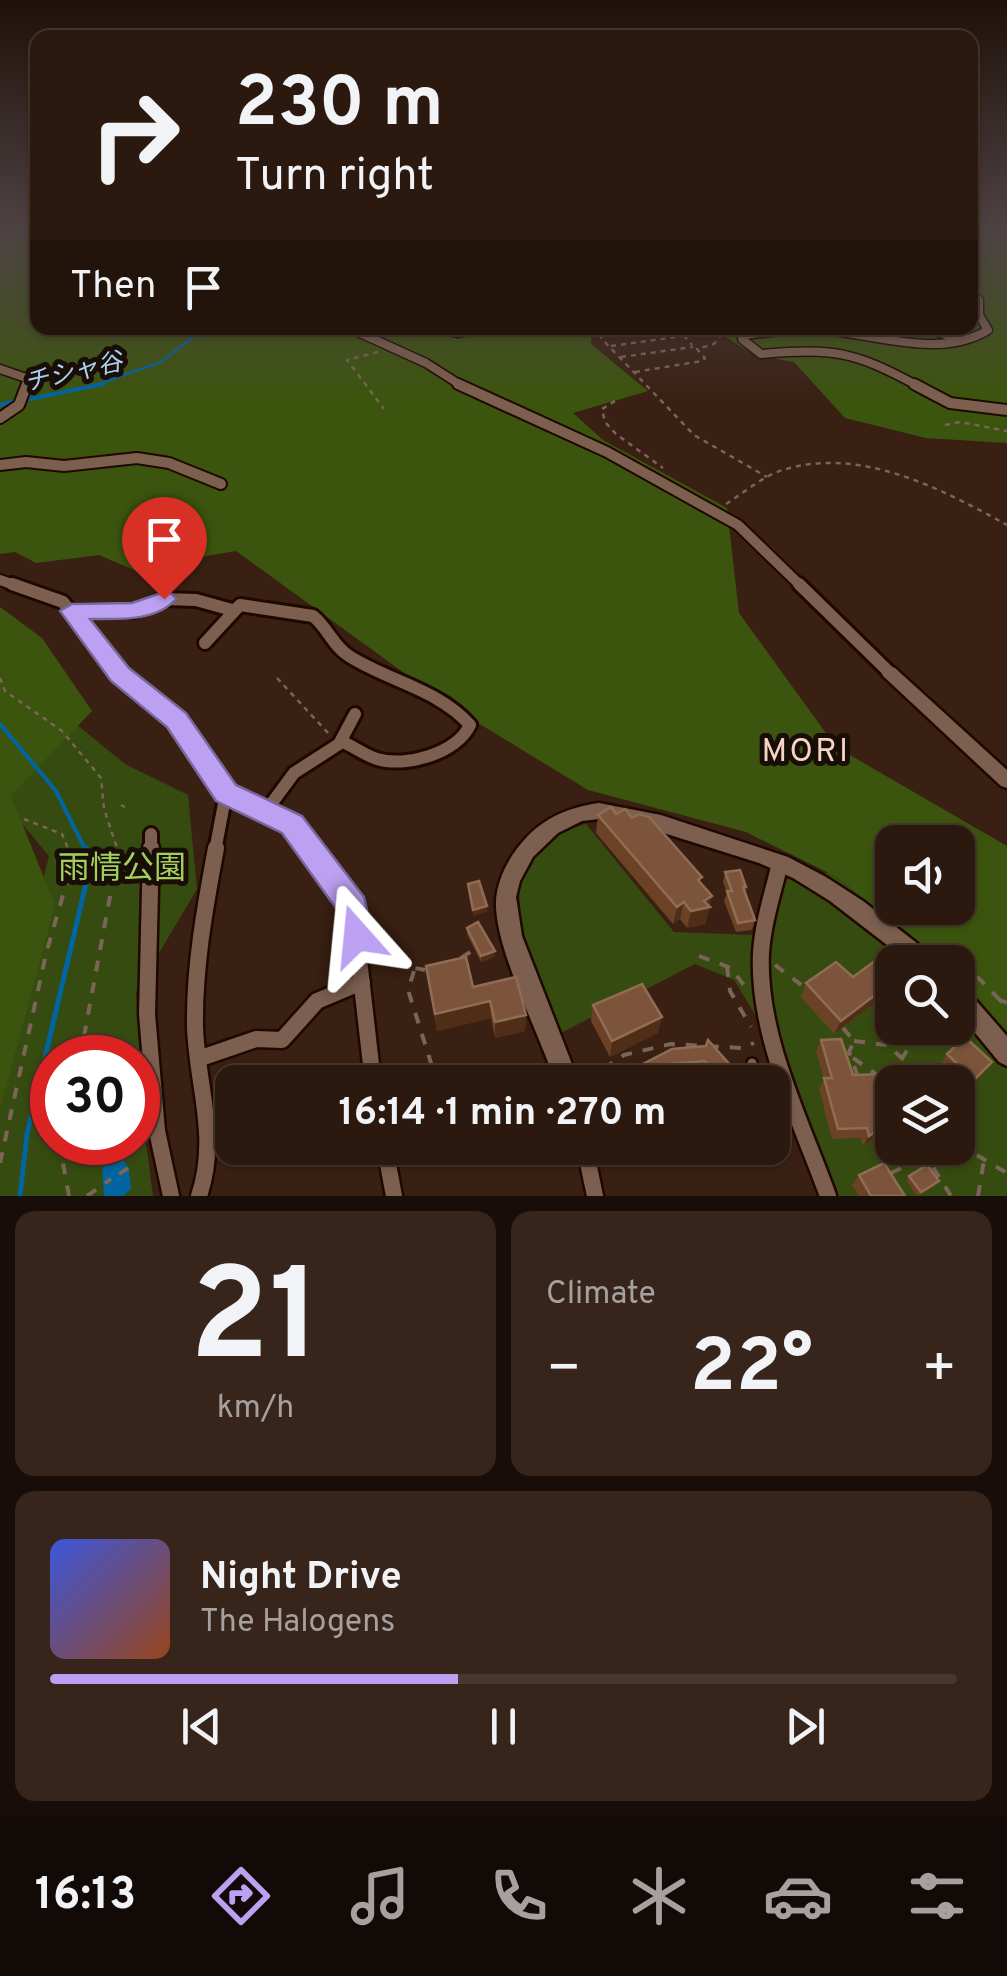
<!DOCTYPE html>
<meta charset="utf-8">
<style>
body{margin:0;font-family:Overpass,"Noto Sans JP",sans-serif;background:#37251c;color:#f1f3f6;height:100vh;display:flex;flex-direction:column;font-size:38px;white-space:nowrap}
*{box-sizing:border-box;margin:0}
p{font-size:32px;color:#a6a09e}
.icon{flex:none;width:55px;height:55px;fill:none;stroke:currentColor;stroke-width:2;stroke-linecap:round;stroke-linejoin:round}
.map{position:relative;height:1196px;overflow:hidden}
.panel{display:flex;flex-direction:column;gap:15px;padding:15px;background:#180d08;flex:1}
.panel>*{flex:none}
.top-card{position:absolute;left:30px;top:30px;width:948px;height:305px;border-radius:20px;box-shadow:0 2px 8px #0004,0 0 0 2px #47372e;background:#2b180e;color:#f1f3f6;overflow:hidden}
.controls{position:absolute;left:875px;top:825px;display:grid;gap:20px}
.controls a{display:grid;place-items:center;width:100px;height:100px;border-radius:20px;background:#2b180e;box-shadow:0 2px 8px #0004,0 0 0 2px #47372e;font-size:50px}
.speed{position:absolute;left:30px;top:1035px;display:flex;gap:20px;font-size:50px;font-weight:700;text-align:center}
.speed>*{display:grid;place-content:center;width:130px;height:130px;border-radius:50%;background:#2b180e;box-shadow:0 2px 8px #0004,0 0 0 2px #47372e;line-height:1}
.speed .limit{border:15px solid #d22;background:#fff;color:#111}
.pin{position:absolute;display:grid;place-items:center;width:85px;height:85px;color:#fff;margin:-102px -42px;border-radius:50% 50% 50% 0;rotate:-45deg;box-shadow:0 0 10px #0007}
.pin .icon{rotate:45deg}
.me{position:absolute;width:110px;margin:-55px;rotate:342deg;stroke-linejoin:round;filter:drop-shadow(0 0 8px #0008)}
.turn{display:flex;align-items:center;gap:35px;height:210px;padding:0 40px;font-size:45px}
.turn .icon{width:130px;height:130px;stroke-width:2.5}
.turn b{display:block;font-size:70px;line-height:85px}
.then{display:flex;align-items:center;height:95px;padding:0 40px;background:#0003;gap:20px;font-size:38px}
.big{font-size:75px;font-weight:700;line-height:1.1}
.panel .tile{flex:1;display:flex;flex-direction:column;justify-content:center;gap:15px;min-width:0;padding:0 35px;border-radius:20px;background:#37251c}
.panel .dial{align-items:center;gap:0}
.dial b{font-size:130px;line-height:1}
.song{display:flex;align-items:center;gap:30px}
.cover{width:120px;height:120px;border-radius:15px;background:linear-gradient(135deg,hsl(230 70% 55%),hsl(20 70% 35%))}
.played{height:10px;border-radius:5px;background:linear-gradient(90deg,#bca0f2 45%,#47372e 45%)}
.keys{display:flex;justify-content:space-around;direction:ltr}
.heat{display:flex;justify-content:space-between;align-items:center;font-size:55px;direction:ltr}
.panel .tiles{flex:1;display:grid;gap:15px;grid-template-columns:1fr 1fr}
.tile:last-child{grid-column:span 2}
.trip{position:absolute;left:215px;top:1065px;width:575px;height:100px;border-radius:20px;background:#2b180e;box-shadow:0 2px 8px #0004,0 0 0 2px #47372e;font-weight:700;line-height:100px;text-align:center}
.tab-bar{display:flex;height:160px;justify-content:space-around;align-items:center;background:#110a06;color:#a6a09e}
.tab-bar .icon{width:70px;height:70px}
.tab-bar .current{color:#bca0f2}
.tab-bar b{font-size:45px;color:#f1f3f6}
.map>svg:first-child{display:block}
</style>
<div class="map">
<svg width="1007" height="1196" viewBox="0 0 1007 1196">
<rect width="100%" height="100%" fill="#392012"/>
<path fill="#364b0f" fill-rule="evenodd" d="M54,706L125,764L188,795L197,889L136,992L143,1120L153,1196H0V1050L49,856L0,797ZM52,1058H138V1142H52Z
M586,824L674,932L753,935L769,923L784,880L849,869L892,908L1007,930V1196H834L783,1044L767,1034L734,980L695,964L561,1033C533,961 472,854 586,824ZM892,962H958V1028H892ZM892,1082H958V1148H892Z"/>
<path fill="#3c550e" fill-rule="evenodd" d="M0,232H37L38,328H591V344L648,391L573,413L603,440L727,508L739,613L836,747L1007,846V1031L958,978V962H942L839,878L746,832L588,790L447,704L236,551L177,561L148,576L99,555L36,563L15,552L0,554ZM892,842H958V908H892Z
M970,232H1007V443L926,438L845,418L794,362L755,355L711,328H970Z
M0,607L42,638L92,711L11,796L55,905L0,1109Z"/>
<path fill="#0065a1" d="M111,1152H119L129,1170L131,1189L123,1196H104C104,1181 98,1163 111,1152Z"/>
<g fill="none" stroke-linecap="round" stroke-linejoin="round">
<path stroke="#0065a1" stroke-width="2.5" d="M93,386L161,362L198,333L197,328"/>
<path stroke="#0065a1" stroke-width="4" d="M25,400L103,384
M0,405L15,401
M0,724L56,791L86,851"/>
<path stroke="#0065a1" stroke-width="5" d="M20,1196L27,1134L88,875L86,848"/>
<defs>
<path id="lane" d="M751,1082L752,1063
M588,1158L616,1148"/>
<path id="street-far3" d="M357,328L358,332L426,363L462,386
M434,328L457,333L487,328
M873,328L933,330L959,340
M0,369L29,379L26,386
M918,386C853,351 835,348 761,354L742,339L744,335C769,332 796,329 821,330C874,333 939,360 988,330L979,315V300L970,293"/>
<path id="street-far2" d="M458,384L607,452L738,525L802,587
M914,384L950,403L1007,410
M0,418L19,405L27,384
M0,465L26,462L64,466L137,458L169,463L221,484
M0,580L20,587"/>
<path id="street-far1" d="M12,584L63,602L120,674L177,720L226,793L292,824L314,851
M799,584L889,672
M71,611H135L164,599L196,600L232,610
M205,643L240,605L313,616C328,628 332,645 349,656C388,681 438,689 470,725C457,753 406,768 377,759C364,755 353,746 341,741
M266,811L294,773L339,744L355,714
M151,834V851
M215,851L226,793"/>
<path id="street" d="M151,848L147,1014L157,1131L171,1196
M312,848L353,907L373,1082
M780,863C773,893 763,922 761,953C757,1035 801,1121 828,1196
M198,1059L256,1039L282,1040L317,1001L362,982
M385,1148L394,1196
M585,1148L595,1196
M199,1196C219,1137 197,1086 195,1027C194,967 205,907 216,848"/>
<path id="secondary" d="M889,666L895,668L1007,770V788L1001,786L883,676L881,672L883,668Z
M599,803L661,815L788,857L826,877L863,901L932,955L934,962H909L830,901L793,878L759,863L635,824L599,819L582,821L558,833L533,857L520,881L516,897L522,936L579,1082H555C540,1034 494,948 496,901C497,879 510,855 525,839C545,817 570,807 599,803Z
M958,985L966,989L1007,1036V1066L999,1062L958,1012Z"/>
</defs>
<use href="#lane" stroke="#1f0800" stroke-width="14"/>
<use href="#street-far3" stroke="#1f0800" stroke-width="11"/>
<use href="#street-far2" stroke="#1f0800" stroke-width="14"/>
<use href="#street-far1" stroke="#1f0800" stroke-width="18"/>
<use href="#street" stroke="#1f0800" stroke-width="21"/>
<use href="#secondary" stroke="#1f0800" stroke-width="5"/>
<path stroke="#7b6458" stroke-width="2.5" stroke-dasharray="5 5" stroke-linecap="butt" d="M677,328L692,345
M603,334L601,338L694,435L767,477
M611,346L683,336
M378,352L347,360L384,409
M621,357L693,347
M635,372L702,361L705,358L697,349L714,344L726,328
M615,401L602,409L605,422L616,434L663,468
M945,425L960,422L1007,431
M726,504C745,492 764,475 786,469C862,447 942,489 1007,525
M0,678L5,691L62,731L101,778L104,809L118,851
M277,678L329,734
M121,805L125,807
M24,819L62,834L69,851"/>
<path stroke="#7b6458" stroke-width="4" stroke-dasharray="11 11" stroke-linecap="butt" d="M371,924L400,965L425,970
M946,945L1000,1000
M699,956L731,968L746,988
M461,958L475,949
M775,965L804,987
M727,966L730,991L751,1027
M414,971L408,990L437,1082
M1007,1003L1000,1000L1007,1008
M843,1028L854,1041L849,1052L857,1074
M854,1041L887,1045L929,1082
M80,1058L119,848
M853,1058L892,1085
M890,1079L913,1040
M594,1082L593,1071H600L624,1055L671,1044L742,1048L754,1043
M958,1124V1144
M59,1142L69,1196
M958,1144L1007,1173
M928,1148L926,1156L951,1196
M0,1163L46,954L73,860L68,848
M891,1173L926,1156
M119,1174L130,1167
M87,1196L111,1179
M978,1196L984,1160"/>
<use href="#lane" stroke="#7c5f4f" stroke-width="9"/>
<use href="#street-far3" stroke="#7c5f4f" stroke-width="8"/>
<use href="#street-far2" stroke="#7c5f4f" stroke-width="10"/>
<use href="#street-far1" stroke="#7c5f4f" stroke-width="12"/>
<use href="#street" stroke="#7c5f4f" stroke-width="16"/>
<use href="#secondary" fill="#7c5f4f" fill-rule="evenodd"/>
</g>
<path fill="#6b4226" d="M616,814L632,818L712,896L705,924L687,928L680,919L673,924L596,833L598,815Z
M725,872L746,887L745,893L755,920L752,930L736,932L724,901L727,893L723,882Z
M467,928L495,951V957L481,962L467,934Z
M892,963V1019L876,1002L834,1034L801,997L806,983L853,977Z
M426,966L473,987L526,1015L525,1031L495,1038L491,1018L437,1031Z
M593,1005L658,1033L610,1057L591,1021Z
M901,1028H941L920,1046Z
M821,1040L853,1075L892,1107V1142L878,1143L875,1138L863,1146L861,1138L832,1139L819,1089L824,1079L816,1051Z
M706,1046L741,1077L739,1082H718L704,1067L670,1069L669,1074L643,1082H608Z
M947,1054L984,1073L966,1091L940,1065Z
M859,1175L905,1196H859L852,1185Z
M909,1176L935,1186L917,1196L906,1180Z"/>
<path fill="#502d16" d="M712,896L705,924L687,928L691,911Z
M684,902L680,919L673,924L677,907Z
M487,906V912L473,916V910Z
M495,951V957L481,962V956Z
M883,989L876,1002L834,1034L841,1021Z
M490,1001L491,1018L437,1031L435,1014Z
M526,1015L525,1031L495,1038V1022Z
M662,1017L658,1033L610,1057L612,1041Z
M934,1028H941L920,1046L928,1033Z
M992,1062L984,1073L966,1091L974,1080Z
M670,1068L669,1074L643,1082H636L646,1076Z
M881,1128L875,1138L863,1146L869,1136Z"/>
<path fill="#7b543b" stroke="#906c55" stroke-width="2.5" d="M611,807L616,814L625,809L632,818L639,814L649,817L702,877L698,880L712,896L704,901L710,907L691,911L684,902L677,907L598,815Z
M740,870L746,887H743L755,920L738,923L727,891H732L725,872Z
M479,881L487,906L473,910L468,884Z
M478,922L495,951L481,956L467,928Z
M883,955L892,963V998L883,989L841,1021L806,983L836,962L853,977Z
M466,957L473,987L516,977L526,1015L495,1022L490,1001L435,1014L426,966Z
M642,984L662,1017L612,1041L593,1005Z
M922,1028H934L928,1033Z
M965,1037L992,1062L974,1080L947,1054Z
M841,1039L853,1075L882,1074L892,1107V1133H885L881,1128L869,1136L867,1128L838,1129L824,1078H832L821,1040Z
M708,1040L741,1077L735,1082H724L705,1061L668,1064L670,1068L646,1076L636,1082H608L672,1049L706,1046Z
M884,1163L905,1196H871L859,1175Z
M927,1165L939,1181L921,1192L909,1176Z"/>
<linearGradient id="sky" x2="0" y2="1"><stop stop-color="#1f120a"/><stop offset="0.58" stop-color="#4e4244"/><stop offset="1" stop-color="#4e4244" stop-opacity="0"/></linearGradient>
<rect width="1007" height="399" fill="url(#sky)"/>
<path fill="#bca0f2" stroke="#7a689d" stroke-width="2.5" d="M164,592L172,594L176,599C156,622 118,619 90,619L129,668L186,713L236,785L302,816L364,897L373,936L368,947L357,951L346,947L338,911L282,833L216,801L167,727L111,681L60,611L72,604L132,603Z"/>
<g text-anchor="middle" stroke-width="10" stroke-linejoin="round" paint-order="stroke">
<g font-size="25" font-style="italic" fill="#acd2f3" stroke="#180d07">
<text transform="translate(73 371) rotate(-13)" y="9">チシャ谷</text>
</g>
<g font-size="32" letter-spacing="2.5" fill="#f7d5c3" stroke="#180d07">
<text x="806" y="761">MORI</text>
</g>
<g font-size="32" fill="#a2d05d" stroke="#180d07">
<text x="122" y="878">雨情公園</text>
</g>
</g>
</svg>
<div class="controls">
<a><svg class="icon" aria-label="sound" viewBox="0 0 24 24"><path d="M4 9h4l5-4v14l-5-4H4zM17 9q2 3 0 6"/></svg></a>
<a><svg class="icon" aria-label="search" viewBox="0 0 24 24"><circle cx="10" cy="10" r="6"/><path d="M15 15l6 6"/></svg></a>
<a><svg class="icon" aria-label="layers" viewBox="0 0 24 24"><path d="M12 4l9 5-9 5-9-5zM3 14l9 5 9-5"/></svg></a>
</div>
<div class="speed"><div class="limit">30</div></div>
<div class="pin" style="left:164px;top:599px;background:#d93025"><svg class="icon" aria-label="arrive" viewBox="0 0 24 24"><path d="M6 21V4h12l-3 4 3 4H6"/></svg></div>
<svg class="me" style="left:357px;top:936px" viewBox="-20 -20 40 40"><path d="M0-17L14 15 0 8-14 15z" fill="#bca0f2" stroke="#fff" stroke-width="4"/></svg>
<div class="trip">16:14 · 1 min · 270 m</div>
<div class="top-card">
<div class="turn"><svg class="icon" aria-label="right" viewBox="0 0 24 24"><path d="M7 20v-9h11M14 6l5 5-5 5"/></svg><div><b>230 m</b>Turn right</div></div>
<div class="then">Then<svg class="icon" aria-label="arrive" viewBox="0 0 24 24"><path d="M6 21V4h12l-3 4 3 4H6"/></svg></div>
</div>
</div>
<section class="panel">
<div class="tiles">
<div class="tile dial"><b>21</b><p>km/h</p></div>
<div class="tile"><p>Climate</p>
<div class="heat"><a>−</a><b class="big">22°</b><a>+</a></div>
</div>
<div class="tile">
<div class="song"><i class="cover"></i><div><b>Night Drive</b><p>The Halogens</p></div></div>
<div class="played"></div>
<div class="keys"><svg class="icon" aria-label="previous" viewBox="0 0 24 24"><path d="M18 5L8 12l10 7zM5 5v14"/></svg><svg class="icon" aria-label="pause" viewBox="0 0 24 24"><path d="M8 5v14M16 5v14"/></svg><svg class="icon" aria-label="next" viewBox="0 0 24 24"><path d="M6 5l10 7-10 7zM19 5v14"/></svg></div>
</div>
</div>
</section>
<nav class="tab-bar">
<b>16:13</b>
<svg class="icon current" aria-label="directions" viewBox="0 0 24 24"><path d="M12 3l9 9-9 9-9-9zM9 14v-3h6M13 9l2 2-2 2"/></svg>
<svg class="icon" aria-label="music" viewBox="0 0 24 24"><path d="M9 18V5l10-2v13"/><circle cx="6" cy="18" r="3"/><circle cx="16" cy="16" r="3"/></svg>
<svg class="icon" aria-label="phone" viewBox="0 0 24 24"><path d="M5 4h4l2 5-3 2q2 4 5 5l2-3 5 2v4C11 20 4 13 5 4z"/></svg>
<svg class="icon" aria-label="climate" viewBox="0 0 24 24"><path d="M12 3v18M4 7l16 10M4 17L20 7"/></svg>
<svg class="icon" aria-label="car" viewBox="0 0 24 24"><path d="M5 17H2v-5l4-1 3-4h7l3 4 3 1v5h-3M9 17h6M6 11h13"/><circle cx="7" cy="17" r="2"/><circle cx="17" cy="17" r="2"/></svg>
<svg class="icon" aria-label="filters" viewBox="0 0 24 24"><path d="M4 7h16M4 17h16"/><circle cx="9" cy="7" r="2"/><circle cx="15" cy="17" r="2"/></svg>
</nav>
